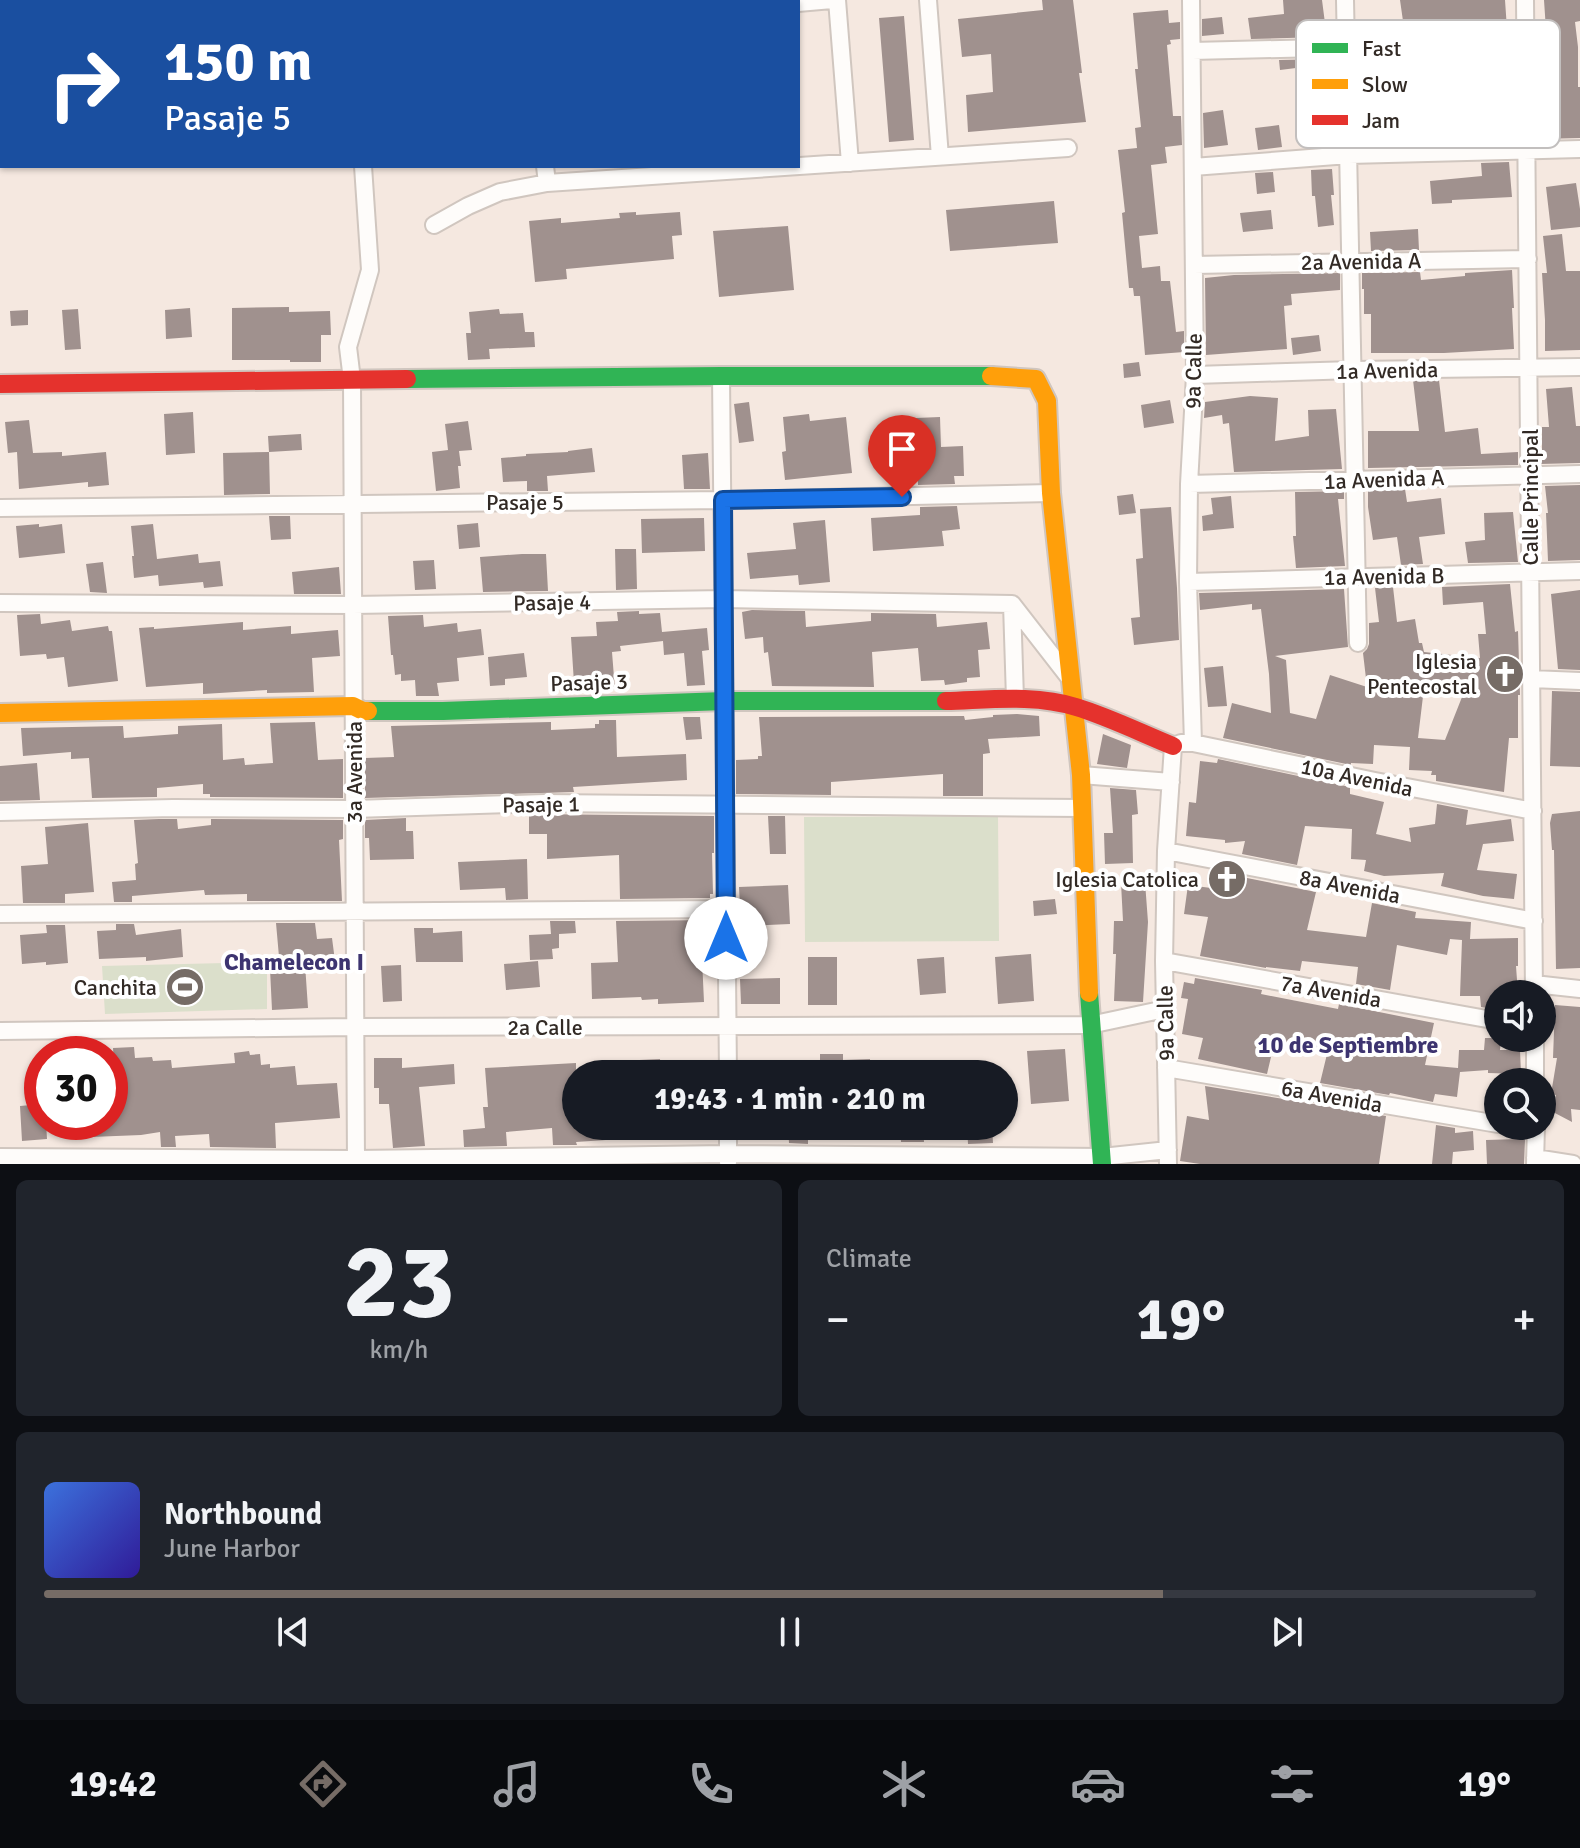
<!DOCTYPE html>
<meta charset="utf-8">
<style>
body{margin:0;font-family:Signika,sans-serif;background:#20242c;color:#f1f3f6;height:100vh;display:flex;flex-direction:column;font-size:30px;white-space:nowrap}
*{box-sizing:border-box;margin:0}
p{font-size:26px;color:#9ea1a6}
.icon{flex:none;width:44px;height:44px;fill:none;stroke:currentColor;stroke-width:2;stroke-linecap:round;stroke-linejoin:round}
.map{position:relative;height:1164px;overflow:hidden}
.side{display:flex;flex-direction:column;gap:16px;padding:16px;background:#0d0f14;flex:1}
.side>*{flex:none}
.guide{position:absolute;left:0px;top:0px;width:800px;height:168px;box-shadow:0 2px 6px #0004;background:#1a4fa0;color:#fff;overflow:hidden}
.tools{position:absolute;left:1484px;top:980px;display:grid;gap:16px}
.tools a{display:grid;place-items:center;width:72px;height:72px;border-radius:50%;background:#171b24;box-shadow:0 2px 6px #0004;font-size:40px}
.speed{position:absolute;left:24px;top:1036px;display:flex;gap:16px;font-size:40px;font-weight:700;text-align:center}
.speed>*{display:grid;place-content:center;width:104px;height:104px;border-radius:50%;background:#171b24;box-shadow:0 2px 6px #0004;line-height:1}
.speed .limit{border:12px solid #d22;background:#fff;color:#111}
.pin{position:absolute;display:grid;place-items:center;width:68px;height:68px;color:#fff;margin:-82px -34px;border-radius:50% 50% 50% 0;rotate:-45deg;box-shadow:0 0 8px #0007}
.pin .icon{rotate:45deg}
.me{position:absolute;width:88px;margin:-44px;rotate:0deg;stroke-linejoin:round;filter:drop-shadow(0 0 6px #0008)}
.turn{display:flex;align-items:center;gap:28px;height:168px;padding:0 32px;font-size:36px}
.turn .icon{width:104px;height:104px;stroke-width:2.5}
.turn b{display:block;font-size:56px;line-height:68px}
.big{font-size:60px;font-weight:700;line-height:1.1}
.side .widget{flex:1;display:flex;flex-direction:column;justify-content:center;gap:12px;min-width:0;padding:0 28px;border-radius:12px;background:#20242c}
.side .dial{align-items:center;gap:0}
.dial b{font-size:104px;line-height:1}
.song{display:flex;align-items:center;gap:24px}
.cover{width:96px;height:96px;border-radius:12px;background:linear-gradient(135deg,hsl(220 70% 55%),hsl(250 70% 35%))}
.played{height:8px;border-radius:4px;background:linear-gradient(90deg,#766c66 75%,#363941 75%)}
.keys{display:flex;justify-content:space-around;direction:ltr}
.heat{display:flex;justify-content:space-between;align-items:center;font-size:44px;direction:ltr}
.side .tiles{flex:1;display:grid;gap:16px;grid-template-columns:1fr 1fr}
.widget:last-child{grid-column:span 2}
.trip{position:absolute;left:562px;top:1060px;width:456px;height:80px;border-radius:40px;background:#171b24;box-shadow:0 2px 6px #0004;font-weight:700;line-height:80px;text-align:center}
.dock{display:flex;height:128px;justify-content:space-around;align-items:center;background:#090b0e;color:#9ea1a6}
.dock .icon{width:56px;height:56px}
.dock .active{color:#766c66}
.dock b{font-size:36px;color:#f1f3f6}
.map>svg:first-child{display:block}
</style>
<div class="map">
<svg width="1580" height="1164" viewBox="0 0 1580 1164">
<rect width="100%" height="100%" fill="#f5e8e0"/>
<path fill="#dbdfcb" d="M998,816L999,941L805,942L804,817Z
M267,962V1009L105,1014L102,966Z"/>
<path fill="#a0918e" fill-rule="evenodd" d="M1042,0H1073L1082,73H1079L1086,122L968,132L966,95L993,92L991,54L962,57L958,19L1043,10Z
M1283,0H1322L1326,31H1322V37L1251,39L1248,18L1284,14Z
M1400,0H1505L1507,29L1462,34L1405,35Z
M1544,0H1580V21L1575,22L1578,47V87H1580V138L1541,139V58H1543L1541,30H1546Z
M1168,10L1169,23L1180,22V39L1170,40L1171,44L1167,45L1173,116H1181L1182,145L1165,147L1167,163L1151,165L1158,234L1139,236L1142,268L1160,266L1161,281H1170L1176,332L1184,331V352L1145,355L1140,296H1134L1133,288H1129L1122,213L1125,212L1118,150L1137,148L1135,128L1141,127L1135,69H1138L1133,13Z
M904,16L914,140L889,142L879,18Z
M1222,17L1224,34L1202,36V19Z
M1325,59L1329,89L1298,92L1296,68L1280,70L1279,60Z
M1223,110L1228,145L1204,148L1203,113Z
M1279,125L1282,147L1258,150L1255,128Z
M1509,162L1512,197L1452,200V203L1432,204L1430,181L1482,176L1481,163Z
M1332,169L1334,195H1331L1334,225L1318,227L1315,196H1312L1311,170Z
M1273,172L1275,192L1257,194L1255,173Z
M1576,183L1580,209V227L1551,230L1546,187Z
M1054,201L1058,243L950,251L946,210Z
M1271,210L1273,229L1243,232L1240,213Z
M636,212V215L680,212L682,235L672,236L674,259L566,269L567,279L535,282L529,221L561,218V223L620,218L619,213Z
M788,226L794,290L719,297L713,231Z
M1418,229L1419,250L1371,251L1370,232Z
M1562,234L1566,271H1580V350L1545,351V320L1542,273H1547L1543,236Z
M1512,270L1514,308H1512L1514,349L1444,353H1371V314H1364V289H1362V273L1420,272L1421,280L1465,276V273Z
M1340,273V290L1291,294L1292,305L1284,306L1287,349L1206,355L1205,278L1234,275Z
M289,307V312L330,311L331,335H321V362H290V360H232V308Z
M190,308L192,337L166,339L165,310Z
M78,309L81,349L65,350L62,310Z
M499,309L500,314L523,313L525,332H534L535,347L489,349L490,359L468,360L466,333H471L469,312Z
M28,310V325L11,326L10,311Z
M1319,335L1321,351L1293,355L1291,338Z
M1139,362L1141,376L1124,378L1123,364Z
M1413,380H1439L1445,432L1478,428L1481,454L1518,452V465L1368,468V431H1419Z
M1572,387L1576,426H1580V463L1540,464V450H1542V427H1549L1546,389Z
M1250,396L1278,398L1275,441L1309,436L1308,410L1336,409L1342,469L1234,472L1229,423L1223,424L1222,415L1204,418L1205,402Z
M1170,400L1174,423L1144,428L1141,405Z
M749,402L754,441L739,443L734,404Z
M193,412L195,453L166,455L164,414Z
M809,414L810,421L846,417L852,473L785,480L782,452L786,451L783,417Z
M940,417L941,447L963,446L964,476H954L955,484L918,485L916,418Z
M29,420L33,453L62,452V456L106,452L109,485L88,487V482L19,489L17,452L8,453L5,422Z
M468,421L472,450L459,451L461,466H458L460,488L436,491L432,452L448,450L445,424Z
M301,434L302,450L269,452L268,436Z
M592,448L595,472L547,476L548,491H527V481L503,482L501,458L526,456V454L568,452V451Z
M269,452L270,494L224,495L223,453Z
M708,453L710,489H684L682,455Z
M1580,485V560L1548,561L1546,513H1548L1545,486Z
M1405,489L1407,502L1441,498L1445,534L1419,537L1423,564L1401,565L1397,537L1373,540L1368,507V490Z
M1344,491V499H1338L1345,566L1296,568L1293,536H1296L1295,492Z
M1133,494L1136,513L1119,515L1117,496Z
M1231,496L1234,528L1203,531L1202,516L1213,514L1211,498Z
M957,506L960,529L942,531L944,546L873,551L871,518L920,515V507Z
M1171,507L1177,588L1179,640L1134,645L1131,618L1140,617L1136,559L1143,558L1140,509Z
M1513,512L1518,562L1468,563L1465,542L1485,540L1484,513Z
M269,516H290L291,539L271,540Z
M704,518L705,551L642,553L641,519Z
M825,520L830,582L799,585L798,575L750,579L747,553L796,549L793,523Z
M478,523L480,547L459,549L457,525Z
M39,524V527L62,524L65,553L19,558L16,526Z
M153,524L157,559L198,554L199,563L220,561L223,586L204,588L203,582L159,586L158,575L134,578L132,556H134L131,526Z
M615,549H636L637,589L616,590Z
M522,554H546L548,591L483,592L480,557Z
M434,560L436,589L415,590L413,561Z
M103,562L107,593L90,592L86,564Z
M339,567L341,594H294L292,572Z
M1510,584L1515,632L1518,631L1520,695H1518V738H1509L1504,792L1436,781V775H1431L1432,771L1409,770L1410,747L1374,745L1373,764L1351,763V765L1223,738L1232,703L1271,713L1269,674L1261,609L1252,610V604L1200,610L1199,593L1344,589L1348,647L1275,656L1286,660L1290,713L1316,719L1330,675L1367,687L1363,653L1367,649L1369,644V623L1379,622L1375,588L1393,587L1397,622L1415,619L1419,643H1422L1424,652L1480,658L1478,634H1486L1483,602L1443,605L1442,587ZM1424,688L1464,692L1445,740L1418,738Z
M1580,590V670L1558,669L1551,594Z
M752,610L805,611L806,627L871,621V613L936,614L937,627L987,622L990,649L978,650L980,677L967,678V682L945,685L944,680L921,681L918,648L872,652L874,687L772,686L768,652L764,653L763,637L745,639L742,612Z
M639,611V614L660,613L662,632L707,628L709,650L702,651L705,685L687,686L684,653L664,655L663,641L620,646L621,651L612,652L615,690L596,691V682L574,683L571,637L597,636L596,622L618,621L617,612Z
M40,614L41,624L70,620L72,631L108,626L109,631H112L118,681L68,687L64,657L47,659L46,654L20,656L17,615Z
M423,615L424,627L457,623L458,632L481,629L484,655L457,658L459,681L437,683L439,696H416L415,680L401,681V674L395,675L393,655H391L388,616Z
M243,622V630L291,626V634L338,630L340,656L312,658L314,692L267,693V690L203,694V683L146,687L139,628L154,627V629Z
M524,653L527,677L505,679V685L490,686L488,657Z
M1223,666L1227,706L1208,707L1204,668Z
M1552,691L1580,692V767L1550,766Z
M1017,714L1039,716L1040,736L988,739L990,753L983,754V796H943V774L831,782V795L736,794V760L758,759V756H762L759,717L964,716L965,720L993,717V715Z
M683,717H700L702,739L686,740Z
M599,720H616L617,757L686,754L687,780L573,787L574,792L365,798V758L394,757L391,726L551,722V730L595,728V724H599Z
M315,722L318,760L343,759V798L210,797V794H203V784L157,788V797L92,798L89,758L71,759V752L23,756L21,728L123,726L124,738L178,734V726L222,724L223,760L244,758L245,765L273,763L270,723Z
M1103,734L1131,745L1127,768L1097,764Z
M1218,759L1350,787V794L1384,802L1376,834L1411,842L1409,828L1435,824L1437,804L1468,810L1466,825L1511,819L1514,841L1483,844L1477,870L1517,874L1514,899L1483,896L1441,886L1444,873L1384,876L1364,871L1366,860L1351,859L1352,829L1305,826L1297,865L1242,854L1245,841L1225,843V840L1186,836L1189,802L1196,803L1200,761L1217,763Z
M37,763L40,800L0,801V766Z
M1110,788L1136,790L1138,814L1132,815L1133,863L1105,864L1104,833H1113Z
M1580,811V968L1556,969L1554,850H1552L1550,823L1552,814Z
M529,814L714,816V853H712L713,894H710V898L620,899L619,855L547,859V834H529Z
M768,816H785L786,854H770Z
M406,818V831H413L414,859L370,860L369,838H365V820Z
M159,819H177L178,829L211,825V819L343,820V839L339,840L342,901H247V894L205,895L204,890L132,896V902H114L112,882L136,880L135,864L138,863L134,820Z
M88,823L94,892L65,894V903H23L21,866L48,864L45,827Z
M527,859L528,899L506,900L505,888L460,890L458,862Z
M1237,876L1316,892L1307,930L1366,937L1372,903L1416,912L1415,918L1471,922L1470,939L1518,938V966H1516L1518,994H1498V1010L1481,1007L1480,996H1460L1462,940L1450,939L1447,955L1397,945L1390,990L1356,984L1358,967L1302,961L1300,971L1266,967V968L1200,956L1208,917L1184,914L1188,885L1234,891Z
M1145,882L1148,922L1143,1002L1114,1001L1116,954H1113L1114,921H1123L1121,883Z
M788,885L790,924L741,926L739,887Z
M1055,899L1057,914L1034,916L1033,901Z
M711,920L712,959H702L704,1002L658,1004V999L642,1000L641,997L592,999L591,963L618,962L616,921Z
M550,921H575L576,933L559,934V948L552,949L553,959L530,960L529,935L551,934Z
M276,923H315L317,939L332,938L335,961L305,964L308,1008L272,1010L270,969L280,968Z
M116,924H134L136,935L181,929L183,957L146,961V957L99,959L97,931L116,930Z
M46,925H65L68,963L46,965V962L22,964L20,935L47,933Z
M414,928H433V933L462,931L463,962H416Z
M1031,954L1034,1001L998,1004L995,957Z
M808,957H837V1005H808Z
M944,957L946,993L920,995L917,959Z
M538,961L540,987L506,990L504,964Z
M401,965L402,1001L383,1002L381,966Z
M780,978V1004H741L740,979Z
M1195,978L1262,990L1261,994L1338,1009L1339,1004L1434,1023L1425,1065L1458,1068L1459,1050H1484L1485,1038H1501L1500,1050H1520L1521,1074L1488,1073V1070L1460,1072L1457,1097L1435,1094L1433,1102L1390,1093L1389,1095L1320,1083L1328,1050L1275,1040L1267,1074L1198,1059L1203,1038L1182,1034L1188,999L1181,998L1184,982L1194,984Z
M1555,1005L1580,1007V1110L1571,1109L1572,1122L1553,1112L1556,1095L1551,1094L1557,1058H1553Z
M134,1047L135,1058L152,1057L153,1061L171,1060L172,1068L235,1063L234,1053L249,1051L250,1055L260,1054L261,1065L270,1064V1068L295,1066L297,1085L337,1083L340,1118L275,1123L276,1148L210,1147L209,1134L175,1136L176,1147H161L160,1132L141,1135L91,1137L90,1122H110V1105H117L113,1048Z
M1065,1049L1069,1101L1031,1104L1027,1051Z
M820,1054H843V1060L870,1059V1074H820Z
M374,1058H402V1068L454,1064L455,1084L419,1087L425,1146L393,1148L389,1104H379V1088H374Z
M660,1059L661,1074H599L598,1062Z
M576,1063V1126H634L635,1138L576,1142L577,1145H553L552,1128L506,1132L507,1146L464,1147L463,1130L485,1128L483,1107H488L485,1068Z
M1205,1086L1386,1116L1379,1164H1200L1180,1161L1187,1116L1209,1120Z
M42,1104V1122H46L47,1139L22,1141L20,1106Z
M1436,1125L1455,1128V1133L1473,1131L1474,1150L1453,1152L1452,1164H1432Z
M788,1126H808V1144L789,1143Z
M900,1126H923L924,1142H901Z
M967,1126H992L993,1143L968,1144Z
M1519,1139L1525,1140L1524,1164H1487L1486,1140Z"/>
<g fill="none" stroke-linecap="round" stroke-linejoin="round">
<defs>
<path id="street" d="M351,0V2
M532,0V2
M729,0L730,2
M837,0L850,163
M928,0L940,157
M1191,0L1195,375L1189,484L1188,582L1193,743
M1345,0L1358,643
M1525,0L1534,994
M798,3L832,0
M1192,51L1526,43
M545,166L547,183
M1193,167L1349,155L1580,149
M434,225L468,206L500,192L547,183L1068,148
M1194,265L1528,259
M1195,375L1353,370L1580,367
M721,376L728,1074
M1189,484L1580,474
M0,508L723,500L1051,493
M1188,582L1580,571
M0,603L353,605L724,599L1012,604L1068,676
M1012,604L1015,699
M1531,679L1580,681
M1081,775L1171,782
M0,812L173,808L354,809L544,803L1082,808
M1166,851L1534,921
M0,914L726,909
M1164,961L1498,1021
M1534,984L1580,989
M0,1031L355,1027L1090,1025L1165,1009
M1535,1038V1082
M1166,1068L1498,1124
M728,1126V1162
M1507,1126L1536,1131
M0,1157L356,1159L728,1154L1102,1157L1168,1150
M1535,1158L1573,1164
M356,1164L352,380L348,347L370,270L363,166
M1168,1164L1164,961L1166,851L1173,746L1181,743H1193L1375,781L1533,811
M1535,1164L1536,1126"/>
<path id="fast" d="M407,379L721,376H991
M368,711H443L724,701H946
M1089,993L1102,1164"/>
<path id="slow" d="M991,376L1036,379L1047,401L1051,493L1081,775L1089,993
M0,713L353,706L363,711H368"/>
<path id="jam" d="M0,384L407,379
M946,701C988,700 1035,694 1076,707C1109,717 1141,733 1173,746"/>
</defs>
<use href="#street" stroke="#d0c6bf" stroke-width="20"/>
<use href="#fast" stroke="#d0c6bf" stroke-width="22"/>
<use href="#slow" stroke="#d0c6bf" stroke-width="22"/>
<use href="#jam" stroke="#d0c6bf" stroke-width="22"/>
<use href="#street" stroke="#fefcfa" stroke-width="16"/>
<use href="#fast" stroke="#30b455" stroke-width="18"/>
<use href="#slow" stroke="#ff9f0a" stroke-width="18"/>
<use href="#jam" stroke="#e5322d" stroke-width="18"/>
</g>
<g fill="none" stroke-linecap="round" stroke-linejoin="round">
<defs>
<path id="route" d="M726,938L723,500L902,497"/>
</defs>
<use href="#route" stroke="#114b97" stroke-width="20"/>
<use href="#route" stroke="#1a73e8" stroke-width="14"/>
</g>
<defs>
<symbol id="church-disc" viewBox="-11 -11 22 22"><circle r="9.5" fill="#766c66" stroke="#fff"/><path d="M-1.2-6h2.4v3.5h3.3v2.4h-3.3V6h-2.4V-.1h-3.3v-2.4h3.3Z" fill="#fff"/></symbol>
<symbol id="stadium-disc" viewBox="-11 -11 22 22"><circle r="9.5" fill="#766c66" stroke="#fff"/><path d="M0-5a6.5 5 0 1 0 0 10a6.5 5 0 1 0 0-10ZM-3.5-1.8h7v3.6h-7Z" fill="#fff"/></symbol>
</defs>
<g fill-rule="evenodd">
<use href="#church-disc" x="1483" y="652" width="44" height="44"/>
<use href="#church-disc" x="1205" y="857" width="44" height="44"/>
<use href="#stadium-disc" x="163" y="965" width="44" height="44"/>
</g>
<g text-anchor="middle" stroke-width="8" stroke-linejoin="round" paint-order="stroke">
<g font-size="22" fill="#322a25" stroke="#fff">
<text transform="translate(1361 261) rotate(-1)" y="8">2a Avenida A</text>
<text transform="translate(1387 370) rotate(-1)" y="8">1a Avenida</text>
<text transform="translate(1193 371) rotate(-89)" y="8">9a Calle</text>
<text transform="translate(1384 479) rotate(-2)" y="8">1a Avenida A</text>
<text transform="translate(1530 497) rotate(-90)" y="8">Calle Principal</text>
<text x="525" y="510">Pasaje 5</text>
<text transform="translate(1384 576) rotate(-1)" y="8">1a Avenida B</text>
<text transform="translate(552 602) rotate(-1)" y="8">Pasaje 4</text>
<text transform="translate(589 682) rotate(-2)" y="8">Pasaje 3</text>
<text transform="translate(354 772) rotate(-90)" y="8">3a Avenida</text>
<text transform="translate(1357 777) rotate(12)" y="8">10a Avenida</text>
<text transform="translate(541 804) rotate(-1)" y="8">Pasaje 1</text>
<text transform="translate(1350 886) rotate(11)" y="8">8a Avenida</text>
<text transform="translate(1331 991) rotate(10)" y="8">7a Avenida</text>
<text transform="translate(1165 1023) rotate(-91)" y="8">9a Calle</text>
<text x="545" y="1035">2a Calle</text>
<text transform="translate(1332 1096) rotate(10)" y="8">6a Avenida</text>
</g>
<g font-size="22" fill="#322a25" stroke="#fff" text-anchor="end">
<text x="1477" y="669">Iglesia<tspan x="1477" dy="25">Pentecostal</tspan></text>
<text x="1199" y="887">Iglesia Catolica</text>
<text x="157" y="995">Canchita</text>
</g>
<g font-size="24" font-weight="bold" fill="#3d3470" stroke="#fff">
<text x="294" y="970">Chamelecon I</text>
<text x="1348" y="1053">10 de Septiembre</text>
</g>
</g>
<rect x="1296" y="20" width="264" height="128" rx="12" fill="#fff" stroke="#c2bfbe" stroke-width="2"/>
<rect x="1312" y="43" width="36" height="10" fill="#30b455"/>
<rect x="1312" y="79" width="36" height="10" fill="#ff9f0a"/>
<rect x="1312" y="115" width="36" height="10" fill="#e5322d"/>
<g font-size="22" fill="#322a25">
<text x="1362" y="56">Fast</text>
<text x="1362" y="92">Slow</text>
<text x="1362" y="128">Jam</text>
</g>
</svg>
<div class="tools">
<a><svg class="icon" aria-label="sound" viewBox="0 0 24 24"><path d="M4 9h4l5-4v14l-5-4H4zM17 9q2 3 0 6"/></svg></a>
<a><svg class="icon" aria-label="search" viewBox="0 0 24 24"><circle cx="10" cy="10" r="6"/><path d="M15 15l6 6"/></svg></a>
</div>
<div class="speed"><div class="limit">30</div></div>
<div class="pin" style="left:902px;top:497px;background:#d93025"><svg class="icon" aria-label="arrive" viewBox="0 0 24 24"><path d="M6 21V4h12l-3 4 3 4H6"/></svg></div>
<svg class="me" style="left:726px;top:938px" viewBox="-20 -20 40 40"><circle r="19" fill="#fff"/><path d="M0-13L10 11 0 6-10 11z" fill="#1a73e8"/></svg>
<div class="trip">19:43 · 1 min · 210 m</div>
<div class="guide">
<div class="turn"><svg class="icon" aria-label="right" viewBox="0 0 24 24"><path d="M7 20v-9h11M14 6l5 5-5 5"/></svg><div><b>150 m</b>Pasaje 5</div></div>
</div>
</div>
<section class="side">
<div class="tiles">
<div class="widget dial"><b>23</b><p>km/h</p></div>
<div class="widget"><p>Climate</p>
<div class="heat"><a>−</a><b class="big">19°</b><a>+</a></div>
</div>
<div class="widget">
<div class="song"><i class="cover"></i><div><b>Northbound</b><p>June Harbor</p></div></div>
<div class="played"></div>
<div class="keys"><svg class="icon" aria-label="previous" viewBox="0 0 24 24"><path d="M18 5L8 12l10 7zM5 5v14"/></svg><svg class="icon" aria-label="pause" viewBox="0 0 24 24"><path d="M8 5v14M16 5v14"/></svg><svg class="icon" aria-label="next" viewBox="0 0 24 24"><path d="M6 5l10 7-10 7zM19 5v14"/></svg></div>
</div>
</div>
</section>
<nav class="dock">
<b>19:42</b>
<svg class="icon active" aria-label="directions" viewBox="0 0 24 24"><path d="M12 3l9 9-9 9-9-9zM9 14v-3h6M13 9l2 2-2 2"/></svg>
<svg class="icon" aria-label="music" viewBox="0 0 24 24"><path d="M9 18V5l10-2v13"/><circle cx="6" cy="18" r="3"/><circle cx="16" cy="16" r="3"/></svg>
<svg class="icon" aria-label="phone" viewBox="0 0 24 24"><path d="M5 4h4l2 5-3 2q2 4 5 5l2-3 5 2v4C11 20 4 13 5 4z"/></svg>
<svg class="icon" aria-label="climate" viewBox="0 0 24 24"><path d="M12 3v18M4 7l16 10M4 17L20 7"/></svg>
<svg class="icon" aria-label="car" viewBox="0 0 24 24"><path d="M5 17H2v-5l4-1 3-4h7l3 4 3 1v5h-3M9 17h6M6 11h13"/><circle cx="7" cy="17" r="2"/><circle cx="17" cy="17" r="2"/></svg>
<svg class="icon" aria-label="filters" viewBox="0 0 24 24"><path d="M4 7h16M4 17h16"/><circle cx="9" cy="7" r="2"/><circle cx="15" cy="17" r="2"/></svg>
<b>19°</b>
</nav>
